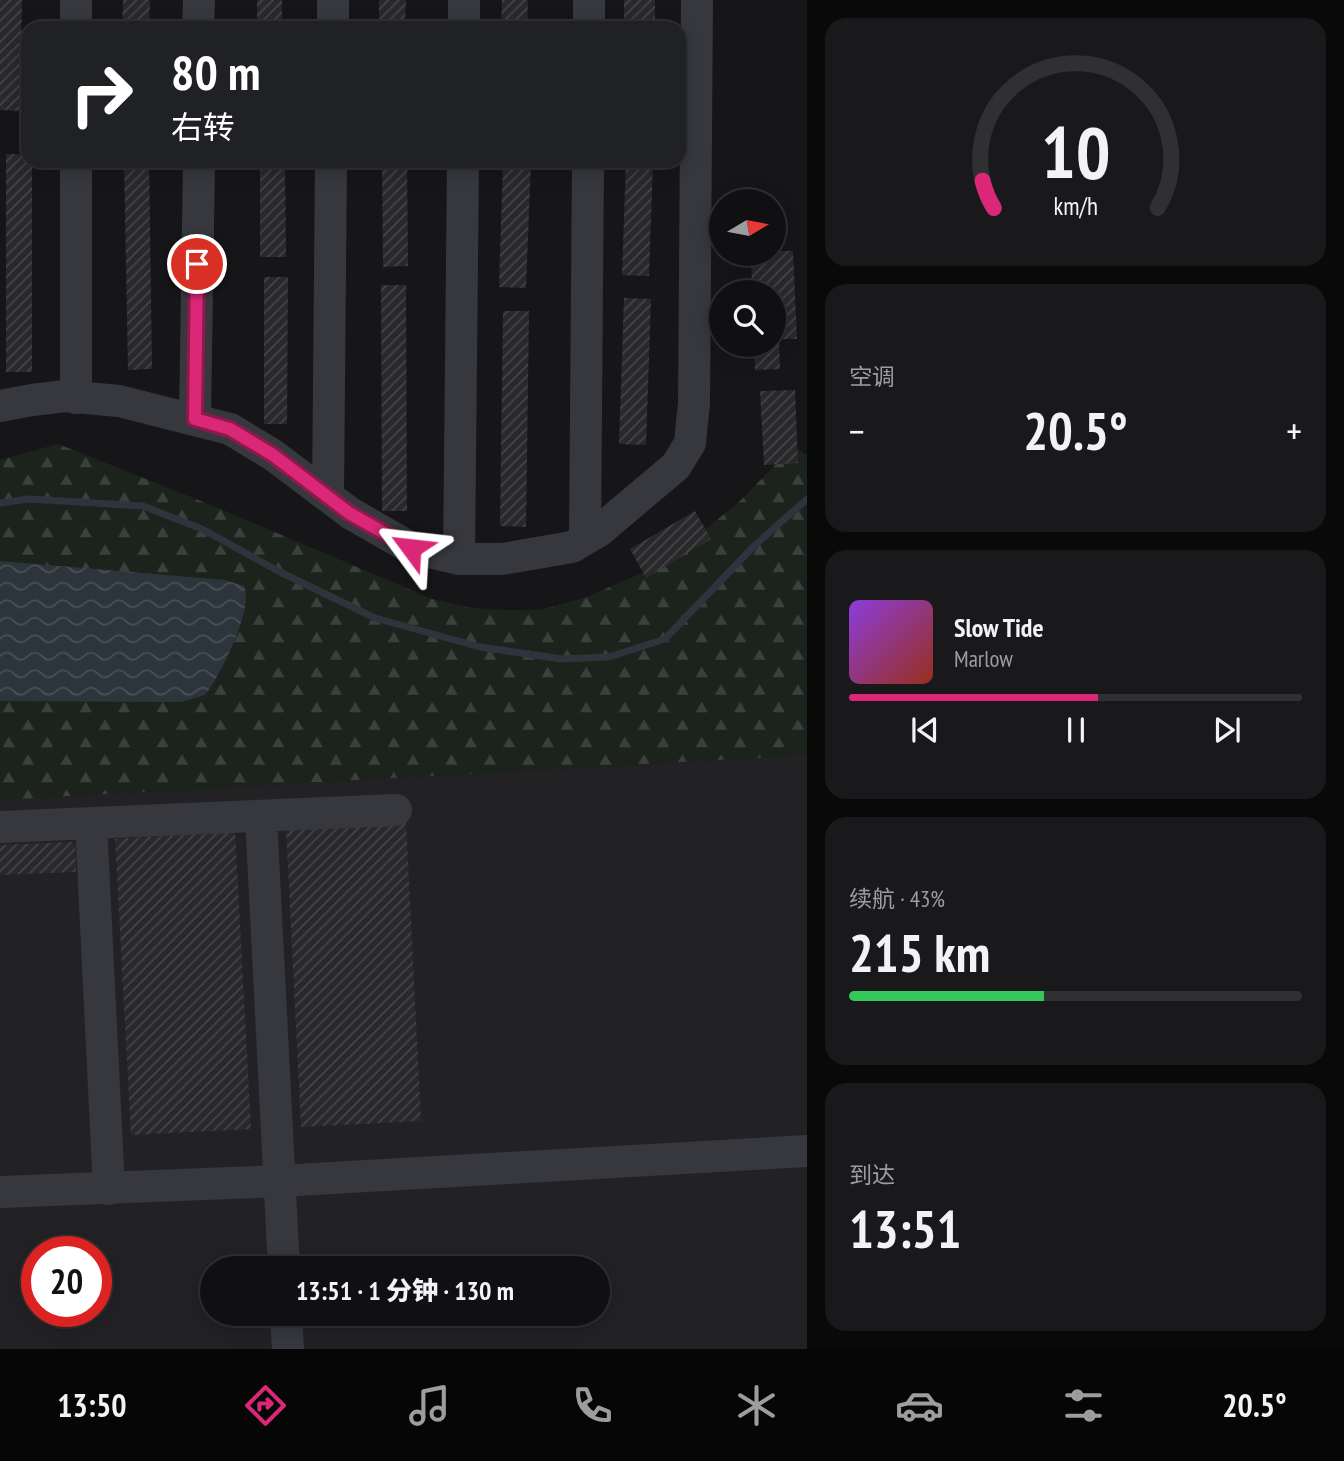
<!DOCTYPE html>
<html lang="zh">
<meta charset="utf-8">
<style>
body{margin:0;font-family:"PT Sans Narrow","Noto Sans SC",sans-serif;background:#19191b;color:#f1f3f6;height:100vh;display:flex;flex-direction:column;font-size:26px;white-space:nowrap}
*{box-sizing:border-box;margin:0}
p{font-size:23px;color:#9c9d9f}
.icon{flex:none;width:38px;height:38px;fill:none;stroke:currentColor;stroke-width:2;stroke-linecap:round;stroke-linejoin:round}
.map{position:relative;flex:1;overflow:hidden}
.side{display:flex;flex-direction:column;gap:18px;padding:18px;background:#09090a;width:537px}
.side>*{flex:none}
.guide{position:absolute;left:21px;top:21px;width:665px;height:147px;border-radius:21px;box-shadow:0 4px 18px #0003,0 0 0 2px #303032;background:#202124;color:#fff;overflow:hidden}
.needle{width:46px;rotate:80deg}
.controls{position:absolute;left:709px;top:189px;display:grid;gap:14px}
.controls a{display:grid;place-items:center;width:77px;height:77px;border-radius:50%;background:#101012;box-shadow:0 4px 18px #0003,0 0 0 2px #303032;font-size:35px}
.speed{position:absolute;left:21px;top:1236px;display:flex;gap:14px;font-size:35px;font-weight:700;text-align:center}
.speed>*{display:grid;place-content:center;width:91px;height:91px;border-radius:50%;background:#101012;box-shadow:0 4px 18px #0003,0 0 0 2px #303032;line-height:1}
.speed .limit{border:10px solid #d22;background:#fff;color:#111}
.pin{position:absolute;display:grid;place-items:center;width:60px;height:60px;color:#fff;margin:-30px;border:4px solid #fff;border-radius:50%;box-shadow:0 2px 7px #0007}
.me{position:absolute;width:77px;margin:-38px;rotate:300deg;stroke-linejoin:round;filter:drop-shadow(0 0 5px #0008)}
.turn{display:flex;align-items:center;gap:24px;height:147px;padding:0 35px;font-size:32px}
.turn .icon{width:91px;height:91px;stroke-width:2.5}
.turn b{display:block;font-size:49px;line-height:60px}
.big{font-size:52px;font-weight:800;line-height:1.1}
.side .widget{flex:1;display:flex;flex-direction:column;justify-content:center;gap:10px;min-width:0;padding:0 24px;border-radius:21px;background:#19191b}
.side .dial{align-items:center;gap:0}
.dial svg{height:182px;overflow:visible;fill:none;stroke:#303032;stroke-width:7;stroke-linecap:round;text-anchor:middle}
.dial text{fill:#f1f3f6;stroke:none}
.song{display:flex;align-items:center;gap:21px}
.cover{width:84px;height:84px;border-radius:10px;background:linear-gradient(135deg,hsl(270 70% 55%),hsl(10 70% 35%))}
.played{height:7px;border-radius:4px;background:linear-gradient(90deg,#db2777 55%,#303032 55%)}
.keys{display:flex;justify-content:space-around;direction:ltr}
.heat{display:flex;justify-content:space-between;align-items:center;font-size:38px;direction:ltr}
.charge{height:10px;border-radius:5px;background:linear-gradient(90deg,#34c759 43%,#303032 0)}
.trip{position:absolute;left:200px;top:1256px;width:410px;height:70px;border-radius:35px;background:#101012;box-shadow:0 4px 18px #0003,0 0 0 2px #303032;font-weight:800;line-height:70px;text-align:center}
.tabs{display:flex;height:112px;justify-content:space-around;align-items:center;background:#060607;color:#9c9d9f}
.tabs .icon{width:49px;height:49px}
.tabs .selected{color:#db2777}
.tabs b{font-size:32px;color:#f1f3f6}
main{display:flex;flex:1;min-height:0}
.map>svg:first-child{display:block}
</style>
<main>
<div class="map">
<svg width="807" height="1349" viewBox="0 0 807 1349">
<defs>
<pattern id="forest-firs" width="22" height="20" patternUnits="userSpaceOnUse" patternTransform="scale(1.75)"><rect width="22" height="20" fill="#1c231d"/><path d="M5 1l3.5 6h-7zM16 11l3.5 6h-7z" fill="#3a403c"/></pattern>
<pattern id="water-waves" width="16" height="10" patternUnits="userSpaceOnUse" patternTransform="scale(1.75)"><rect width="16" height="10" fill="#2c353c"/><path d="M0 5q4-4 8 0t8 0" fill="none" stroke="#485056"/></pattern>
<pattern id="building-hatch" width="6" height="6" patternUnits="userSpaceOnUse" patternTransform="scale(1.75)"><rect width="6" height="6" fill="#29292c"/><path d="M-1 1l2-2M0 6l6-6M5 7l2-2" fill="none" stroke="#454548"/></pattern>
</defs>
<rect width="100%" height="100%" fill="#161618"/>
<path fill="#222225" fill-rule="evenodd" d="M807,755V1349H0V800ZM37,1251H96V1311H37ZM212,1269H597V1314H212Z"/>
<path fill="url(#forest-firs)" d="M58,444L211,505L432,599L472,608L506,610H540L587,597L640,574L688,544L741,500L793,447L807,455V755L0,800V460Z"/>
<path fill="url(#water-waves)" d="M0,561L225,580L244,586C254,609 220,676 205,695L181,702L0,701Z"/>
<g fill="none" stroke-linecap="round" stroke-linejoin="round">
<path stroke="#2c353c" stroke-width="7" d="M0,503L29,499L143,506L202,529L278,571L375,618L480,647L562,659L609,657L665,639L753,547L807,499"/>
</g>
<path fill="url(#building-hatch)" d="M0,0H22L20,111L0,110Z
M123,0H150L149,28H122Z
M257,0H282V28H257Z
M379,0H406L405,28H379Z
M502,0H528L527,28H501Z
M624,0H655V20H660V28H618V22H624Z
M6,154H28V161H32V372H6Z
M124,161H149L152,369L128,370Z
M260,161H285L286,257H260Z
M382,161H407L408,266L383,267Z
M503,161H531L526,288L499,287Z
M626,161H653L649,276L622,275Z
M774,220H776L778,251H793L797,339H779L780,369L755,370L754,345H774V292H752L751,254H774Z
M264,277H288L287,424H264Z
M381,285H406L407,511H382Z
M624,298L651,299L646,445L619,444Z
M503,311H529L526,527L500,526Z
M795,390L798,463L764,465L760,391Z
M695,511L711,539L646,578L630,549Z
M406,822L421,1121L301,1127L286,828Z
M235,832L251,1129L131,1135L115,839Z
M75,842L76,872L0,875V845Z"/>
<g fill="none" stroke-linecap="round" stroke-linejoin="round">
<path stroke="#37383d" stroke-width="32" d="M76,28V0
M198,28L199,0
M333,28V0
M464,28V0
M589,28V0
M76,398V161
M0,406L32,400L65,396L119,401L230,429L273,455L350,513L411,548L459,559H502L572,547L599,531L676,466L690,443L694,403L697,0
M195,419L199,161
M328,496L331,161
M585,539L588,161
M459,559L463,161
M261,817L284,1269
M91,823L109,1189
M0,827L396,810
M0,1192L279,1181L807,1151
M286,1314L288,1349"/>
</g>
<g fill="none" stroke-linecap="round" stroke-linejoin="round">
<defs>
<path id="route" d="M197,264L195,419L230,429L273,455L349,513L411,548"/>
</defs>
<use href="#route" stroke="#8e194d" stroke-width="18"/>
<use href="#route" stroke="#db2777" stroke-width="12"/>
</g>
</svg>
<div class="controls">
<a><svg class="needle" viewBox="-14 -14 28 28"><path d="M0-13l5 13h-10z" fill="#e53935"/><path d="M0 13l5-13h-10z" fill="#9c9d9f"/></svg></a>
<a><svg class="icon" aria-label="search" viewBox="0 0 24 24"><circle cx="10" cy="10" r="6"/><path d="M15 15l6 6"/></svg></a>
</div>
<div class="speed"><div class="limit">20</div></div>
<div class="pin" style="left:197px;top:264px;background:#d93025"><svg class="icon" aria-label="arrive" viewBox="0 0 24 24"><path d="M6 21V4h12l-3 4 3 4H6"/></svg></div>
<svg class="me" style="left:411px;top:548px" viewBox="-20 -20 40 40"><path d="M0-17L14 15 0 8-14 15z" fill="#db2777" stroke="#fff" stroke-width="4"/></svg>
<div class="trip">13:51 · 1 分钟 · 130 m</div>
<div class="guide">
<div class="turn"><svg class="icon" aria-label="right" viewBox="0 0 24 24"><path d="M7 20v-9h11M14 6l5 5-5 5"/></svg><div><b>80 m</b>右转</div></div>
</div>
</div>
<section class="side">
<div class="widget dial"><svg viewBox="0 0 100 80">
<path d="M14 69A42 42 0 1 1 86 69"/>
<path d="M14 69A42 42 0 0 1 9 57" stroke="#db2777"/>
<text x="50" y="56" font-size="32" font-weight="700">10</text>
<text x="50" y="72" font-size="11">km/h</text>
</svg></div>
<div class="widget"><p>空调</p>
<div class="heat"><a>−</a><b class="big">20.5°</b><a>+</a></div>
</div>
<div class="widget">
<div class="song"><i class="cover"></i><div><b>Slow Tide</b><p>Marlow</p></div></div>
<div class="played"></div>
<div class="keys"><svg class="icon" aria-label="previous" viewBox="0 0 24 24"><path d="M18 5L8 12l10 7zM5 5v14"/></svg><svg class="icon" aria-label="pause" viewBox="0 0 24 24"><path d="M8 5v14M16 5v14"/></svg><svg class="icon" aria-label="next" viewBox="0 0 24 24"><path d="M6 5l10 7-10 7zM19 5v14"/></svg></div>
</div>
<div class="widget"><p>续航 · 43%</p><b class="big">215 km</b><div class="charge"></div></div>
<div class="widget"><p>到达</p><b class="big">13:51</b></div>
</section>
</main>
<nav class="tabs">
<b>13:50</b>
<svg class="icon selected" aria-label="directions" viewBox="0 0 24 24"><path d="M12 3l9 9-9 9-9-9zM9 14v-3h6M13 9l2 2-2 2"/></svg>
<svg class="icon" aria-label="music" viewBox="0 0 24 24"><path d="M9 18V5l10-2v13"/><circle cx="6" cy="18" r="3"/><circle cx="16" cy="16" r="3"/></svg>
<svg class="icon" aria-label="phone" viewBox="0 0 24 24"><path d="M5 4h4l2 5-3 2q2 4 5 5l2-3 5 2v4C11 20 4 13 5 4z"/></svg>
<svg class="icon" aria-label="climate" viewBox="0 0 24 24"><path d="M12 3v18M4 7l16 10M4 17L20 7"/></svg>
<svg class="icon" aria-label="car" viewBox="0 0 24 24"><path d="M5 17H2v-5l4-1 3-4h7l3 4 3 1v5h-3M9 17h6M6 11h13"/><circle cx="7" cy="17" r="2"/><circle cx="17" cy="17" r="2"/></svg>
<svg class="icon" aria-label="filters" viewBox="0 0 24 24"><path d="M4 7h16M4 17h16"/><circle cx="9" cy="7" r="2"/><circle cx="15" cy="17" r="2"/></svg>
<b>20.5°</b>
</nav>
